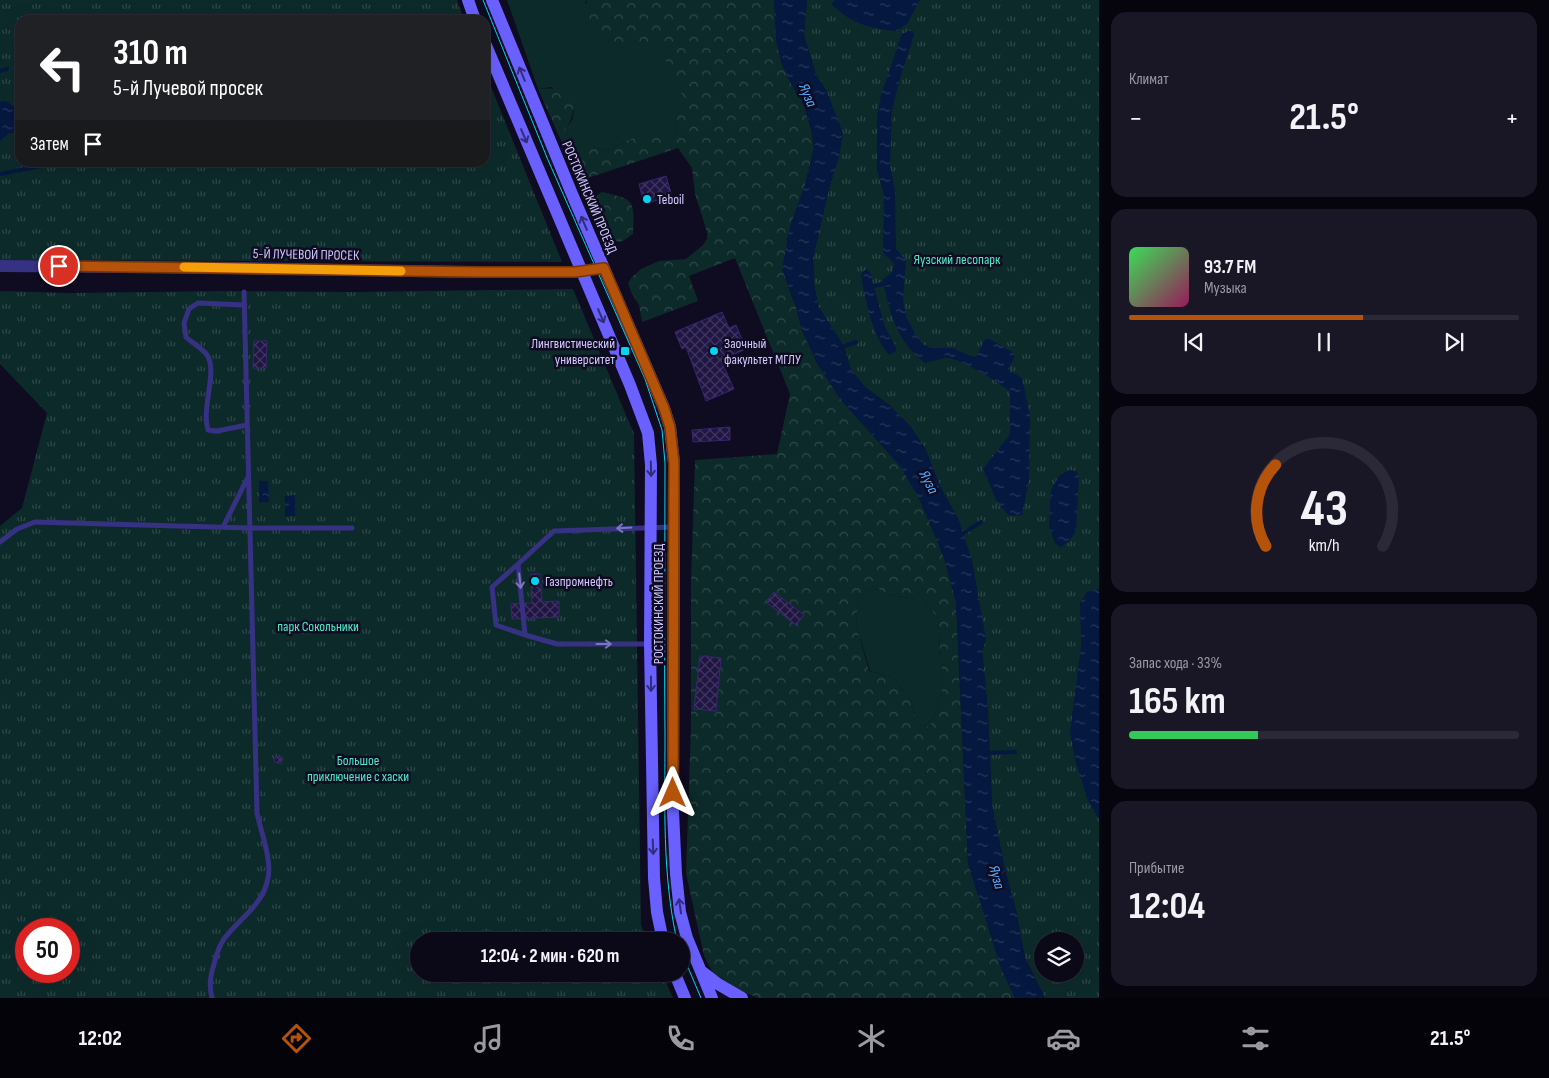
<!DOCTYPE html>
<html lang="ru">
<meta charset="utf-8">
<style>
body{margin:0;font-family:"Sofia Sans Condensed",sans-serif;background:#191625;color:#f1f3f6;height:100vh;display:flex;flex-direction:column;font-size:19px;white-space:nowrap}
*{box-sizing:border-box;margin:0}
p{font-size:16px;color:#9a9aa2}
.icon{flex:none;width:28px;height:28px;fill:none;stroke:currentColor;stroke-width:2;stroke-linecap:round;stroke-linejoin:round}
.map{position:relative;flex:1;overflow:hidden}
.details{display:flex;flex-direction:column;gap:12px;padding:12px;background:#06040d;width:450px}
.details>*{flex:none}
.hud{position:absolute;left:15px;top:15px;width:475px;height:152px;border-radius:15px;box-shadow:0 5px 20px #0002,0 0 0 1px #2b2937;background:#202124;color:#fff;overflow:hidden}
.tools{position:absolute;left:1034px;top:932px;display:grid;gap:10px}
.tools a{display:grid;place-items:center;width:50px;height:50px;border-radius:50%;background:#0b0818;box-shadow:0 5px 20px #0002,0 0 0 1px #2b2937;font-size:25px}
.speed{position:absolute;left:15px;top:918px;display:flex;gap:10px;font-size:25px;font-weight:700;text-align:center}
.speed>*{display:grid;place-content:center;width:65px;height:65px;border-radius:50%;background:#0b0818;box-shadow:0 5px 20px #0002,0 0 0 1px #2b2937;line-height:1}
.speed .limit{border:8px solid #d22;background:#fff;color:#111}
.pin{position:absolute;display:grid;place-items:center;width:42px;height:42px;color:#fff;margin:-21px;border:2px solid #fff;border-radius:50%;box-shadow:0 1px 5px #0007}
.me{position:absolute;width:55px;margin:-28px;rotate:0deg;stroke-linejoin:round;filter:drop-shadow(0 0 4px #0008)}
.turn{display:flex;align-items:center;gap:18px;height:105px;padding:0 15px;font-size:22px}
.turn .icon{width:65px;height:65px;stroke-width:2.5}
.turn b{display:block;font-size:35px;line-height:42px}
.then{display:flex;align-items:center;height:48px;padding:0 15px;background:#0003;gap:10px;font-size:19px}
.big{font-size:38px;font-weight:700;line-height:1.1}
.details .widget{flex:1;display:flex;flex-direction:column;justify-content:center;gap:8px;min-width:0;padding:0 18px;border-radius:15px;background:#191625}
.details .dial{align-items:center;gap:0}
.dial svg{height:130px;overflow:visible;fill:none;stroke:#2b2937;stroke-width:7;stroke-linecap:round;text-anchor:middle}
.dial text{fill:#f1f3f6;stroke:none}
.song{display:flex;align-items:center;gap:15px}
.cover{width:60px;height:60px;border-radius:8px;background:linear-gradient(135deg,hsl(130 70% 55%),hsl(330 70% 35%))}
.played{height:5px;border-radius:2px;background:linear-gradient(90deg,#b45309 60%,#2b2937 60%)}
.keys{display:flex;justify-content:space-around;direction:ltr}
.heat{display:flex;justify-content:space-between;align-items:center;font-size:28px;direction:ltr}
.charge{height:8px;border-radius:4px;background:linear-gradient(90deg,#34c759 33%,#2b2937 0)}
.trip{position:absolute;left:410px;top:932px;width:280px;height:50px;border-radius:25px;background:#0b0818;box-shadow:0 5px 20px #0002,0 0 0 1px #2b2937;font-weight:700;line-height:50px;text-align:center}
.menu{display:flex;height:80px;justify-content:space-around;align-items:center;background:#04030a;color:#9a9aa2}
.menu .icon{width:35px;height:35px}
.menu .on{color:#b45309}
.menu b{font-size:22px;color:#f1f3f6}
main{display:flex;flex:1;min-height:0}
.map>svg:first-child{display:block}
</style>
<main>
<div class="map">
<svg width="1099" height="998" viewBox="0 0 1099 998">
<defs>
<pattern id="forest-crowns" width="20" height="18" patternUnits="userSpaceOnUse" patternTransform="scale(1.25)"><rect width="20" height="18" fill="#0d2a2a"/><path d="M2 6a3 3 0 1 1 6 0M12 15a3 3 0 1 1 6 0" fill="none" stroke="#2f484a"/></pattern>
<pattern id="park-tufts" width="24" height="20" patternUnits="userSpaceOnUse" patternTransform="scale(1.25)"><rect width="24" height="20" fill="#0d2a2a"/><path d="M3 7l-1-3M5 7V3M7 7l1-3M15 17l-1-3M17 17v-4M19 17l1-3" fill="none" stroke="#2f484a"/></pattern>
<pattern id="water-ripples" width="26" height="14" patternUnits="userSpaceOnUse" patternTransform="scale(1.25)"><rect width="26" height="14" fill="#05183f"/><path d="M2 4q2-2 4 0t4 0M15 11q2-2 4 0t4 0" fill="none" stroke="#28385c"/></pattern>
<pattern id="building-cross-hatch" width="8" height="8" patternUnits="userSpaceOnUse" patternTransform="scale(1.25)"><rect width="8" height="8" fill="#201543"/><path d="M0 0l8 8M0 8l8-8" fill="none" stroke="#3f365f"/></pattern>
</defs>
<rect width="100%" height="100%" fill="#0f0b20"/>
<path fill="#0d2a2a" d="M507,0H587L585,3L644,46L664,36C665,61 673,84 690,103L677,114L675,136C650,128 630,139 607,151L593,146H579L565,130L572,120L574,111L551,87L538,89Z
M880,589L890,595L924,600L938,619L943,687L930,727L917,724L912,703L893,678L870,671L856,624L858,599L868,591Z"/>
<path fill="url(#forest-crowns)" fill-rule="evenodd" d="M587,0H774L781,62L788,78L804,106L811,129L814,148L805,185L787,239V284L796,307L802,330L817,363L841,400L901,467L920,500L944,557L956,602L968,863L1001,968L1015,998H758L741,991L713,973L704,956L686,873L691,727V582L695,460L777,454L790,394L735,258L689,276L698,301L642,322L639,305L631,292L628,283L632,277L641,269L659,261L686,259L703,245L707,239V232L695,194L692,168L678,148L579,181L538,89C570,85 583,103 565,130L579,146H593L607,151C630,139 649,128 675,135L677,114L689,103C669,79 665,68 664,37C657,39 650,45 643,46C621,51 604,45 593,26C589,18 584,9 587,0ZM879,589L890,595L924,600L938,619L943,687L930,727L917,724L912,703L893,678L869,671L856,624L858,599L868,591Z
M602,192C634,199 635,200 633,234L623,241L618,242L609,234L604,223L595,213L593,205L597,195Z"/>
<path fill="url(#park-tufts)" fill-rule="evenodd" d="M0,0H457L464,20H20V162H485V72L562,262L0,260Z
M807,0H1099V998H1045L1025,958L1016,910L1005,870L992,805L988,713L982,650L986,640L977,597L959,521L940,486L925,448L910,426L888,404L865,387L851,370L845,350L818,306L814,283L813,258L829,188L840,152L834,111L826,90L816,75L804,35ZM1042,941H1075V974H1042Z
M573,289L634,434L641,925L648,941H419V974H662L673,998H0V526L22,508L47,413L0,364V291L68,293L227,291L354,292ZM26,929H69V971H26Z"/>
<path fill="url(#water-ripples)" d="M774,0H807L804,35L816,75L826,90L843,133L840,152L829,188L813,258L814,283L818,306L841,341L851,370L865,387L888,404L910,426L925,448L940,486L959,521L972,560L986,640L982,650L988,713L992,805L1005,870L1016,910L1025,958L1045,998H1015L1001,968L968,863L956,602L944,558L920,500L901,467L841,400L817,363L802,330L796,307L782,269L790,226L805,185L814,148L811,129L804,106L788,78L781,62L776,40Z
M835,0H920L907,24L897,31C869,29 851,23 831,4Z
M907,31H913L914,35L899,82L892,111L890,166L895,190L896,249L906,260L903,299L906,316L915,334L924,345L931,348H952L974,357L977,356L984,340L988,338L1014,353V358L1008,369L1022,378L1030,415L1029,481L1022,515L1010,516L998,504L983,469L1010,434V392C999,382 963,360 948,358C941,358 932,362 925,363C898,344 888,310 883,279L892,272L894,264L883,252L884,195L877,170V116L881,95L900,39L902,34Z
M6,101L16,108H20V131L8,134L0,141V102Z
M866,269L870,272L885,327L896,347V351L889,355C872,336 865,299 861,274Z
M1069,470L1076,471L1079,476L1076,531L1069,542L1060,547L1055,543L1049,527L1051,490L1059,476Z
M259,481H268L269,502H259Z
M295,495V516H285V496Z
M1099,589V820L1087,798L1075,760L1070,732L1081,646L1080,603L1087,592Z"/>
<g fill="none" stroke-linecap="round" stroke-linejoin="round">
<path stroke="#05183f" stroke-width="4" d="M0,71L7,69
M0,174L60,162
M870,290L873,286L888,283
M839,348L856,342
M959,536L981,522
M987,753L1015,752"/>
</g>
<path fill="url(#building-cross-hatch)" stroke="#362571" d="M666,176L672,196L644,204L639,184Z
M722,312L729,328L736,325L746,349L721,360L734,389L706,401L686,347L682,349L675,332Z
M254,341H267L266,368H253Z
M730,427V440L693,442L692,430Z
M531,574H540L542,602L559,601V617L512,619L511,604L532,603Z
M774,592L804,615L796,625L766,602Z
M700,656L721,658L716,711L694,709Z
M276,756L283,758L281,764L274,762Z"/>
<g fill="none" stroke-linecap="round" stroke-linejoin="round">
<path stroke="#373183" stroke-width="5" d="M244,305L198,303L189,309L184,323L186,337C191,342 204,350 207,355C218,371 201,408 208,430L217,431L247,425
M223,527L248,477
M0,542L17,529L35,522L250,528H352
M518,564L492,587L496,625L525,635
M649,644H557L525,635L518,564L554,531L673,527
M212,998C209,985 210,977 214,964C216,956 219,946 224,939C239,919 264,904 268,878C272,860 261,832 257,813L244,292"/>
<path stroke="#373183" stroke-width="12" d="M0,266L243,268L461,272H575L604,268"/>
<path stroke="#6960ff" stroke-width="12" d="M468,0L475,20
M492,0L572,194L664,408L670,427L674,463L673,812L676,874L680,912L687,938L712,998
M485,43L630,385L648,433L651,465L650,644L654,878L657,912L663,941
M701,971L718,984L742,998
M675,974L685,998"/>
<path stroke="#00d5f4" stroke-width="1" d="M483,0L548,160L645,379L662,430L665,463C665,555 664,646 665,737C665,805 662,874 677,941
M681,951L701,998"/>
</g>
<defs><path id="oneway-shaft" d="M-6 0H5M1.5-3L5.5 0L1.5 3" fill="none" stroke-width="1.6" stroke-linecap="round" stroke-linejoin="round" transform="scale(1.25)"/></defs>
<g stroke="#332d79">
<use href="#oneway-shaft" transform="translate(522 74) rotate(-112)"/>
<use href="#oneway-shaft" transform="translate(524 136) rotate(67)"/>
<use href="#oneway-shaft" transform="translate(584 223) rotate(-113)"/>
<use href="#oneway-shaft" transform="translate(601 316) rotate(67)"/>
<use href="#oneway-shaft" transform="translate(651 469) rotate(89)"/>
<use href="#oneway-shaft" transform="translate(651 684) rotate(90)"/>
<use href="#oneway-shaft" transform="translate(653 847) rotate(88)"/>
<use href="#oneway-shaft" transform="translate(680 906) rotate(-98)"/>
</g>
<g stroke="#7c75bb">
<use href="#oneway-shaft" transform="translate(624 528) rotate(177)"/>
<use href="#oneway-shaft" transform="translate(520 581) rotate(84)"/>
<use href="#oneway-shaft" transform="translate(604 644)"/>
</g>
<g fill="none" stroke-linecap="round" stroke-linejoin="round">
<defs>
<path id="route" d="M59,266L480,272H575L604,268L664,408L670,427L674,463L673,793"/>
</defs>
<use href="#route" stroke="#753606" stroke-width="12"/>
<use href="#route" stroke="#b45309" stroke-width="9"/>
<path stroke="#f59e0b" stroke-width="9" d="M184,267L401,271"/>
</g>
<g fill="#00d5f4" stroke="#0f0b20" stroke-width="2">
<circle cx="647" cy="199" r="5"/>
<rect x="620" y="346" width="10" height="10" rx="2.5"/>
<circle cx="714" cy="351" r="5"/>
<circle cx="535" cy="581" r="5"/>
</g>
<g text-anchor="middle" stroke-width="5" stroke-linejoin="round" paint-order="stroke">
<g font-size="14" fill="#d1c9ff" stroke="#0f0b20">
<text transform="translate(590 197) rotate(67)" y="5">РОСТОКИНСКИЙ ПРОЕЗД</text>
<text transform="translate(306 254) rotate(1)" y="5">5-Й ЛУЧЕВОЙ ПРОСЕК</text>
<text transform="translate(658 604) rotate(-90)" y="5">РОСТОКИНСКИЙ ПРОЕЗД</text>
</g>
<g font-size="14" fill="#d1c9ff" stroke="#0f0b20" text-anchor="start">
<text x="657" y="204">Teboil</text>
<text x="615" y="348" text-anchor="end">Лингвистический<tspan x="615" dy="16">университет</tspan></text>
<text x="724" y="348">Заочный<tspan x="724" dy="16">факультет МГЛУ</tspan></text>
<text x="545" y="586">Газпромнефть</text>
</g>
<g font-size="14" fill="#4be9c6" stroke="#0f0b20">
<text x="957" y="264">Яузский лесопарк</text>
<text x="318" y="631">парк Сокольники</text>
<text x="358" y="765">Большое<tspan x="358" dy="16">приключение с хаски</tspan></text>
</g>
<g font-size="15" font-style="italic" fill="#57adff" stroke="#0f0b20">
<text transform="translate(808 95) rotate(67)" y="5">Яуза</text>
<text transform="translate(929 482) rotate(63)" y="5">Яуза</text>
<text transform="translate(997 877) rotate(75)" y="5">Яуза</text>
</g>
</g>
</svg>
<div class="tools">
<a><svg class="icon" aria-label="layers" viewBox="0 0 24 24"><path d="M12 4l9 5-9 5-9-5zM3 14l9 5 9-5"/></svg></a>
</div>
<div class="speed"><div class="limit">50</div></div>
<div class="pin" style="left:59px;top:266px;background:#d93025"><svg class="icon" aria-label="arrive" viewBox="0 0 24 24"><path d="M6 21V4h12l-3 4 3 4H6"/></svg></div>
<svg class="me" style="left:673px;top:793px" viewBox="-20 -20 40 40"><path d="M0-17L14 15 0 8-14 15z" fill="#b45309" stroke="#fff" stroke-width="4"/></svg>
<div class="trip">12:04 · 2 мин · 620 m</div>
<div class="hud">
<div class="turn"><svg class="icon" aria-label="left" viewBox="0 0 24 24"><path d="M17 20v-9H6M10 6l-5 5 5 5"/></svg><div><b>310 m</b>5-й Лучевой просек</div></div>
<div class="then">Затем<svg class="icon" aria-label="arrive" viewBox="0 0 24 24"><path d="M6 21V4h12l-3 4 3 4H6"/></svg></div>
</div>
</div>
<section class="details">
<div class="widget"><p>Климат</p>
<div class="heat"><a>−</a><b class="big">21.5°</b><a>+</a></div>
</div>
<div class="widget">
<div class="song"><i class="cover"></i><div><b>93.7 FM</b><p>Музыка</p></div></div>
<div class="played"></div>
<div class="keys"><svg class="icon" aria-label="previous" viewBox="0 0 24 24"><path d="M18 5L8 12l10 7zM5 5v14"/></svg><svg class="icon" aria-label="pause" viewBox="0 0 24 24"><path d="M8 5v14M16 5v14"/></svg><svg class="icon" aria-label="next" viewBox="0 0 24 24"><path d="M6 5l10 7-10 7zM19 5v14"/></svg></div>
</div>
<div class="widget dial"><svg viewBox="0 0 100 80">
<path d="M14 69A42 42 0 1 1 86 69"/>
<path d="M14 69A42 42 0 0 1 20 19" stroke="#b45309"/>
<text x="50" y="56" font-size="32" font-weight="700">43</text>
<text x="50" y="72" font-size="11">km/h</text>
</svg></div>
<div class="widget"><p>Запас хода · 33%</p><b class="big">165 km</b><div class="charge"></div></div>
<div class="widget"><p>Прибытие</p><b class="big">12:04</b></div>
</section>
</main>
<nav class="menu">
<b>12:02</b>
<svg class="icon on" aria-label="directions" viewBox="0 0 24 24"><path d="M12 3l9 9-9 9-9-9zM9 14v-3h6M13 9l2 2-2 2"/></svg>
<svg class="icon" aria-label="music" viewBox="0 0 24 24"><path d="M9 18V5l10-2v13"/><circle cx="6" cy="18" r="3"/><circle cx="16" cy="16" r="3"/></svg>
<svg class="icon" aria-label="phone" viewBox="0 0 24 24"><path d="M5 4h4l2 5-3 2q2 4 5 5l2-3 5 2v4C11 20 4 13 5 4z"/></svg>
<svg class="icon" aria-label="climate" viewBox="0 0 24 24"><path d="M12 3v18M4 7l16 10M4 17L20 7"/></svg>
<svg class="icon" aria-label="car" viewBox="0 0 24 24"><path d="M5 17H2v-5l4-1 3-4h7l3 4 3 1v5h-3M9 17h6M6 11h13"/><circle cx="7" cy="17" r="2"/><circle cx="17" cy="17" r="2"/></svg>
<svg class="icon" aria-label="filters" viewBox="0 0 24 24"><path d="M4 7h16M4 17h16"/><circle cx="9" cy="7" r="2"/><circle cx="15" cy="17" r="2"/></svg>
<b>21.5°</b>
</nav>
